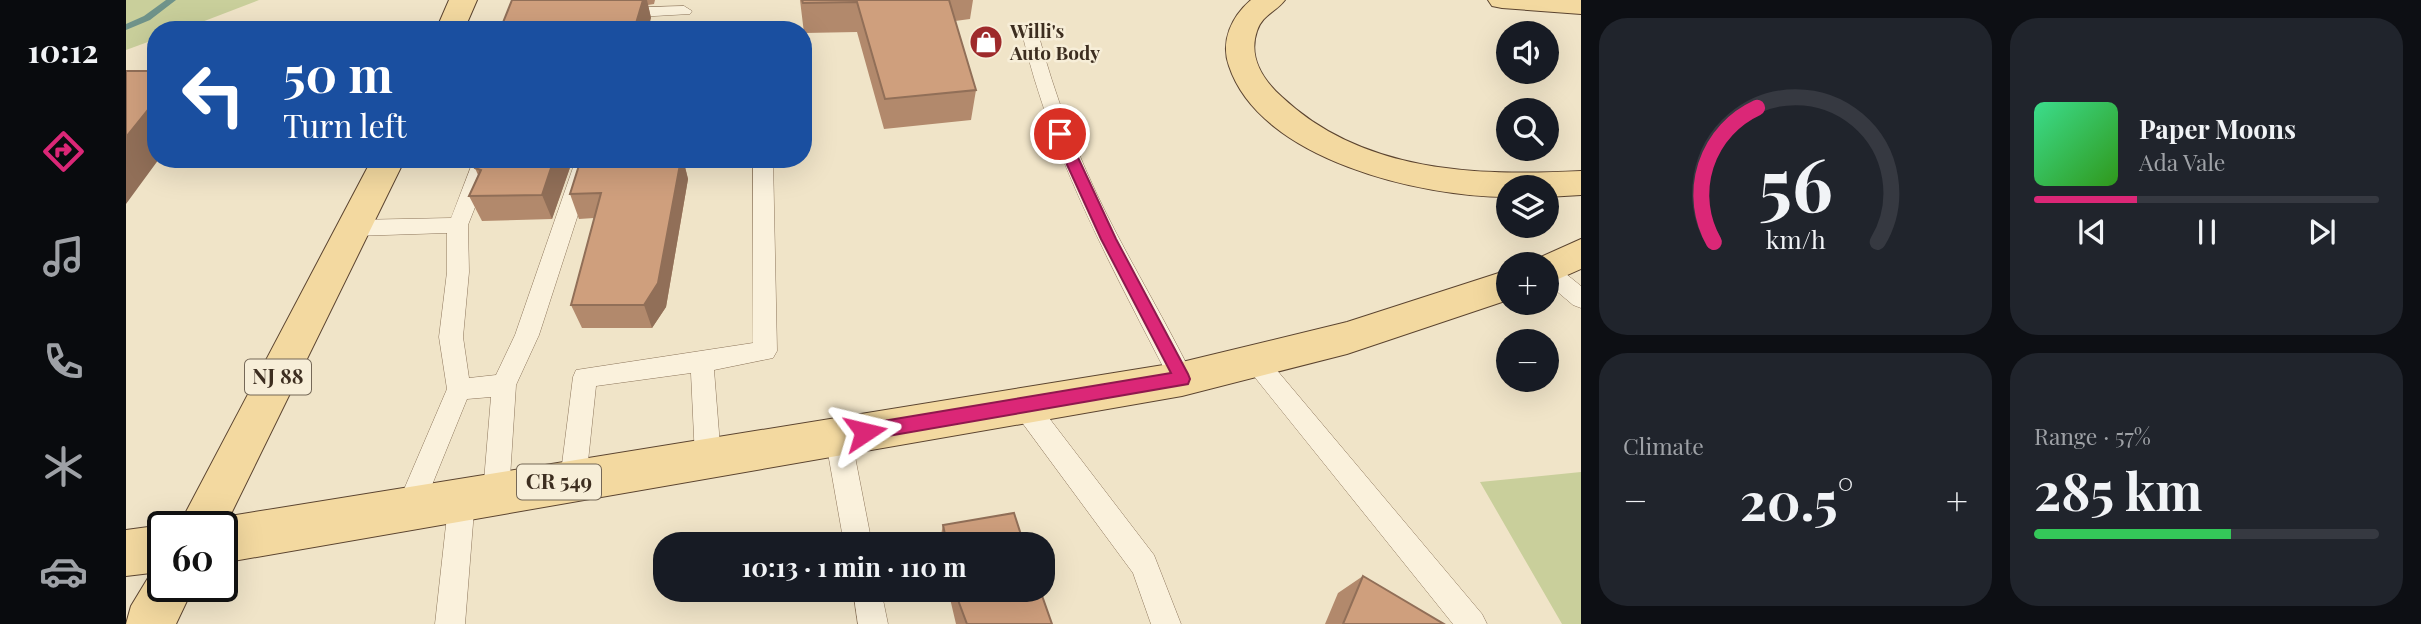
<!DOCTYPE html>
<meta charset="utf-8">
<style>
body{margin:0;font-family:"Playfair Display",serif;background:#20242c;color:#f1f3f6;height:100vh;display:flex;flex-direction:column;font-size:26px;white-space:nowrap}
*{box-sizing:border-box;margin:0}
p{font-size:23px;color:#9ea1a6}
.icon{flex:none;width:38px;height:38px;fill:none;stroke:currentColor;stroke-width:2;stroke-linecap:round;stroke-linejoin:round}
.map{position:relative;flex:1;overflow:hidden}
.drawer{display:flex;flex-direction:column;gap:18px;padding:18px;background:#0d0f14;width:840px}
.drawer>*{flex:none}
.banner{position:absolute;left:21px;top:21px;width:665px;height:147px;border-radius:28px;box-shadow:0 7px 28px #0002;background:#1a4fa0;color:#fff;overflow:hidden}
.tools{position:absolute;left:1370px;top:21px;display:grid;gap:14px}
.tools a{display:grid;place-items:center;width:63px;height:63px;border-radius:50%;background:#171b24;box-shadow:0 7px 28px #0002;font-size:35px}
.speed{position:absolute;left:21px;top:511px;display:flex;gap:14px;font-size:35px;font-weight:700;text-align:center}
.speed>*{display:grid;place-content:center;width:91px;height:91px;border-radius:50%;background:#171b24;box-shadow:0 7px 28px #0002;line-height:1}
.speed .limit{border:4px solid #111;border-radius:10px;background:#fff;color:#111}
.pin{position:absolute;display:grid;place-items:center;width:60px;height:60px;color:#fff;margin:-30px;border:4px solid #fff;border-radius:50%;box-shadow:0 2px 7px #0007}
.me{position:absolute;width:77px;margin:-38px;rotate:80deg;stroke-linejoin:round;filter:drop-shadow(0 0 5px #0008)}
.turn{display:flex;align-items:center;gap:24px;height:147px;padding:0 21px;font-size:32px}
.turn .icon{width:91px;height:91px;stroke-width:2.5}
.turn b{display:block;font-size:49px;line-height:60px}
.big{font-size:52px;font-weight:700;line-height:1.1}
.drawer .card{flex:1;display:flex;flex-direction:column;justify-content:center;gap:10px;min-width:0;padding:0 24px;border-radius:28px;background:#20242c}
.drawer .dial{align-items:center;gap:0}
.dial svg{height:182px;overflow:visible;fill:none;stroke:#363941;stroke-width:7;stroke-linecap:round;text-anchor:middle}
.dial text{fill:#f1f3f6;stroke:none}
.song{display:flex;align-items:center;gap:21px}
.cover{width:84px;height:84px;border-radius:10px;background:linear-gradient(135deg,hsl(150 70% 55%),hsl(110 70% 35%))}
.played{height:7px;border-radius:4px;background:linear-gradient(90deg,#db2777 30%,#363941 30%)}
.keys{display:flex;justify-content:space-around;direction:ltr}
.heat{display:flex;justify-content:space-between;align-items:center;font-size:38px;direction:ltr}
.charge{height:10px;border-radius:5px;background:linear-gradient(90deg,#34c759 57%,#363941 0)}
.drawer .tiles{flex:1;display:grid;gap:18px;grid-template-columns:repeat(2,1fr)}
.trip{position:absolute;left:527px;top:532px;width:402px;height:70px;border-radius:28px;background:#171b24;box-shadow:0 7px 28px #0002;font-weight:700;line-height:70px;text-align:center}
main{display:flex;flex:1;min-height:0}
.tab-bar{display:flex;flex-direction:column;width:126px;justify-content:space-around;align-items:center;background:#090b0e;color:#9ea1a6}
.tab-bar .icon{width:49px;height:49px}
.tab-bar .selected{color:#db2777}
.tab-bar b{font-size:32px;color:#f1f3f6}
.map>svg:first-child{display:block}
</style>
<main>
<nav class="tab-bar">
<b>10:12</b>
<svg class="icon selected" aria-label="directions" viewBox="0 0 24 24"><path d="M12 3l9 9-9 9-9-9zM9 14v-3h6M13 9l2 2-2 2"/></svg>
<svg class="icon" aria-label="music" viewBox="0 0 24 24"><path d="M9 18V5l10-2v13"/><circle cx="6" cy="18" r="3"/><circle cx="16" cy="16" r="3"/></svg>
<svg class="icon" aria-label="phone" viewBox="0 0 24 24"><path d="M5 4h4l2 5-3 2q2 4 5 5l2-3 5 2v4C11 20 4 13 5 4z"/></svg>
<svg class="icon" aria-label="climate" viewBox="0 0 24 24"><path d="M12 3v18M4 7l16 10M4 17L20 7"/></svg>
<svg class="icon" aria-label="car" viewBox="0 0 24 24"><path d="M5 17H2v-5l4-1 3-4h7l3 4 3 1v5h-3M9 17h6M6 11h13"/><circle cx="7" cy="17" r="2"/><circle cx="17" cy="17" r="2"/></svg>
</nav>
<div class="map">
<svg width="1455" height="624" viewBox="0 0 1455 624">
<rect width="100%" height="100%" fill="#f0e4c8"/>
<path fill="#c9cf9b" d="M0,0H133L55,30H30V39L0,50Z
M1455,472V624H1436L1354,482Z"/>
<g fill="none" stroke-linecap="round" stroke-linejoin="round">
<path fill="#6f938a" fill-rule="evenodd" d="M40,0H50L24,20L0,30V24L18,16Z"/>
<defs>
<path id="service" d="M558,6L566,11L564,14L493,18L485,13L493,8Z
M904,28L912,33C929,96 951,155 980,213C1008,269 1041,323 1068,379L1065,386L1056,389L1047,386C988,271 926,160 896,33Z
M348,159H368L342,225L343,272L337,337L343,378L370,375L389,335L450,159H470L413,335L390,385L383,493L379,502L370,505L361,502L357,493L365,397L341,399L293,517L283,521L273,517L270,508L321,389L313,337L321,272V233L228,236L221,233L218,228L221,223L228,220L325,218Z
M627,159H647L651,351L647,358L588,370L595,458L591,466L582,470L573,466L569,458L565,373L470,386L460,480L456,489L447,492L438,489L434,480L447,377L450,370L627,343Z
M1421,263L1429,265L1455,286V308L1447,305L1421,283V264H1416Z
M1131,353L1139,356L1356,614L1361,624H1327L1123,370L1119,363L1123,356Z
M898,394L907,397L1028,555L1055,624H1025L1007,573L889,413L886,405L889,397Z
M712,425L721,428L725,436L746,544H718L699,436L703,428Z
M336,485L345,489L349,498L339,624H309L323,498L327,489Z
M727,590H755L762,624H732Z"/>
<path id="primary" d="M323,0H351L338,30H310Z
M1125,0H1159C1150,12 1136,15 1131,31C1122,57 1137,80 1156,97C1237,173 1350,176 1455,171V195L1421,197V187H1382V197C1296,197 1134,160 1103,66C1094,41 1106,16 1125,0Z
M1362,0H1455V14L1376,8L1366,6Z
M246,159H279L104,516L1056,362L1221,322L1382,270V300L1221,354L1056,396L96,563V527H52Z
M1455,239V269L1421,284V264H1406L1408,260Z
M37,525L41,527H37V586H68L50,624H0L5,606L25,573L0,576V530Z"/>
</defs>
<use href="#service" stroke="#8d765c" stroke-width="1"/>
<use href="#primary" stroke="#5b4430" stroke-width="2"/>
<use href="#service" fill="#faf1dc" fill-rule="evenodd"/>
<use href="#primary" fill="#f3d9a0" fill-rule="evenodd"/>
</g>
<path fill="#b2896c" d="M386,0H529L528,4L522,5L525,18Z
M674,0H847L844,19L829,21L850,90L845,120L758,129L731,32L678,33Z
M447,159L426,219L356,221L343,196L352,175L349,168Z
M455,159H557L562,179L540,307L526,328H456L445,305L468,218L453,219L444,194Z
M817,525L898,544H813Z
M1237,576L1318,624H1199L1212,593Z
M822,590H914L926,624H830Z"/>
<path fill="#916f58" d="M517,0H521L525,18L522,30H508Z
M30,100V159H33L0,204V137Z
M428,159H447L426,219L416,195Z
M555,159H557L562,179L540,307L526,328L518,305Z"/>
<path fill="#cf9f7d" stroke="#916f58" stroke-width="2" d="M386,0H517L508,30H374Z
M676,0H823L850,90L759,99L731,2L677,3Z
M0,71H30V100L0,137Z
M352,159H428L416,195L343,196L355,170L349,168Z
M455,159H555L532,283L518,305H445L475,193L444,194Z
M888,513L898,544H821L817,525Z
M1237,576L1318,624H1217Z
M830,590H914L926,624H841L832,600Z"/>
<path fill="#db2777" stroke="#8e194d" stroke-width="2" d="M934,129L941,134L990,239L1062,374L1064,379L1062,384L739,440L732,437L730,432L732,426L739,424L1045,373L975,239L927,134Z"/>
<defs>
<symbol id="shop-disc" viewBox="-11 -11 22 22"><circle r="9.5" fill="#9e2a2b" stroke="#f7eed8"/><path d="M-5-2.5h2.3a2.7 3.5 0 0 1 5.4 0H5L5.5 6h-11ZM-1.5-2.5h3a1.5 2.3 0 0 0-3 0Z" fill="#fff"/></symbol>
</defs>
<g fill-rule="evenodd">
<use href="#shop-disc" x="841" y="23" width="38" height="38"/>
</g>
<g text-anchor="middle" stroke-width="5" stroke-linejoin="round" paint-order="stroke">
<g font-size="19" font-weight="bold" fill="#3d2e20" stroke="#f7eed8" text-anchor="start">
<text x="884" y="38">Willi's<tspan x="884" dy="22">Auto Body</tspan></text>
</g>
<g fill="#f7eed8" stroke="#756857" stroke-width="2">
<rect x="119" y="359.5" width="66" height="35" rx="5"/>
<rect x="391" y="464.5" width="84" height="35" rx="5"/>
</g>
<g font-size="21" font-weight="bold" fill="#3d2e20">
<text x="152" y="384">NJ 88</text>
<text x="433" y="489">CR 549</text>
</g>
</g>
</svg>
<div class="tools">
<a><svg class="icon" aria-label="sound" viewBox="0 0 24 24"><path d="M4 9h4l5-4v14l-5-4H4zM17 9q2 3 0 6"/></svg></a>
<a><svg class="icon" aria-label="search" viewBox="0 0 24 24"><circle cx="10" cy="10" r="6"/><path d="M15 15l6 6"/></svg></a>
<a><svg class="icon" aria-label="layers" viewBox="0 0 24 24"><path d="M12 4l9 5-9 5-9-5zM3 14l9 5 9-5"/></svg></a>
<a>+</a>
<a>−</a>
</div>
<div class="speed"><div class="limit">60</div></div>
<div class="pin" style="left:934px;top:134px;background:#d93025"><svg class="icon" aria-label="arrive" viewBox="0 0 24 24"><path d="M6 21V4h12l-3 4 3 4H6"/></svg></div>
<svg class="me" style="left:739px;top:432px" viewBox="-20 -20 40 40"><path d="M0-17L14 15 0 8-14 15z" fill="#db2777" stroke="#fff" stroke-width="4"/></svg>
<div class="trip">10:13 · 1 min · 110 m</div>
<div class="banner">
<div class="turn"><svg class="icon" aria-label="left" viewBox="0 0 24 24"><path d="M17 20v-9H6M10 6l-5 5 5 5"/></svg><div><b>50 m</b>Turn left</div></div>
</div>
</div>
<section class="drawer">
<div class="tiles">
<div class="card dial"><svg viewBox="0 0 100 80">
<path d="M14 69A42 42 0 1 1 86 69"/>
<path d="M14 69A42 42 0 0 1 33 10" stroke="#db2777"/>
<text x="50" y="56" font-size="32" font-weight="700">56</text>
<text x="50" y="72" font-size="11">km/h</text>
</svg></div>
<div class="card">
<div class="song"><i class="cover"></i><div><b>Paper Moons</b><p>Ada Vale</p></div></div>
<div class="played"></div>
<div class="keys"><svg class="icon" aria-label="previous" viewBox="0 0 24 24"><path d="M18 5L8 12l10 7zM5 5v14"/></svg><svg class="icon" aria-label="pause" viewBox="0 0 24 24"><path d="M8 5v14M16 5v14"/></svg><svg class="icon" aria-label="next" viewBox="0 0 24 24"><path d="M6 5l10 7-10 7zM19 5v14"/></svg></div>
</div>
<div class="card"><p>Climate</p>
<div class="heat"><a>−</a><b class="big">20.5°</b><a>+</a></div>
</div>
<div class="card"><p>Range · 57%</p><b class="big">285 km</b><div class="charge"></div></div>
</div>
</section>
</main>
